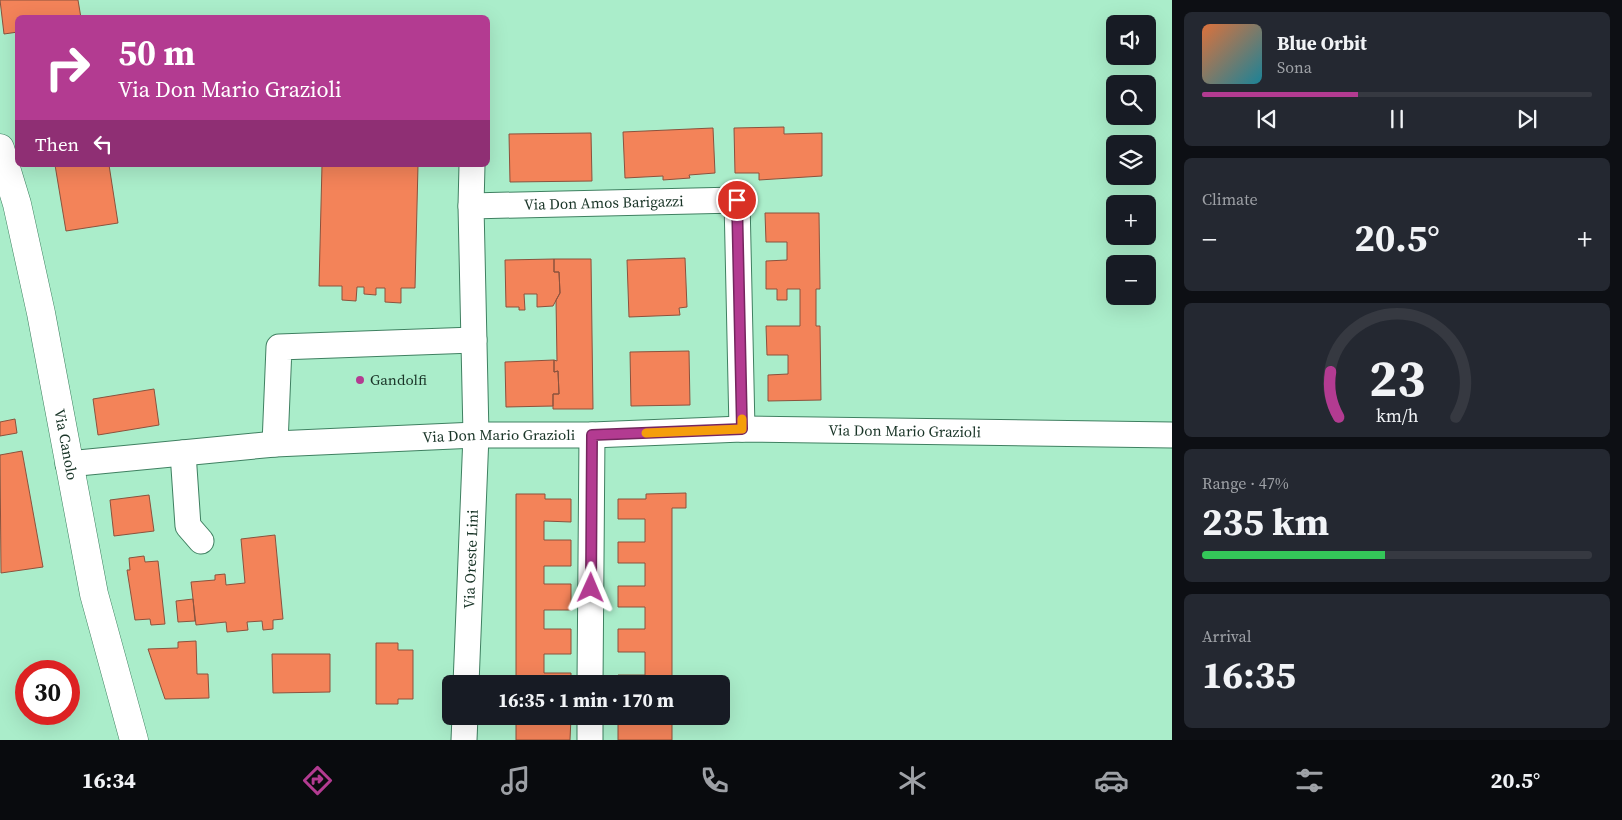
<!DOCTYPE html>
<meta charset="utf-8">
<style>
body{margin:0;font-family:"Source Serif 4",serif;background:#242831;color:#f1f3f6;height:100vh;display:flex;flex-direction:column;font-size:19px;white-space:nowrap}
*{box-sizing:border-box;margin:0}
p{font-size:16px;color:#9ea1a6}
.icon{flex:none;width:28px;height:28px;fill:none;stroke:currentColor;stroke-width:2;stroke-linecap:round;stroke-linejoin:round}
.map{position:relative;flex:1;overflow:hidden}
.drawer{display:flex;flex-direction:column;gap:12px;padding:12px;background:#0d0f14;width:450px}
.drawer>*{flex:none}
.guide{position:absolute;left:15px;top:15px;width:475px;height:152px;border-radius:8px;box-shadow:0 5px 20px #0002;background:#b33b91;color:#fff;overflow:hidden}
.controls{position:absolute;left:1106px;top:15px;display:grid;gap:10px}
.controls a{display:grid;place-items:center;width:50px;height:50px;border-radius:8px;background:#171b24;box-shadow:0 5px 20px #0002;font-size:25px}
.speed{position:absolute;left:15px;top:660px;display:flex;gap:10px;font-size:25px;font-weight:700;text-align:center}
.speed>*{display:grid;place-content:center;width:65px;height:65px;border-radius:50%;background:#171b24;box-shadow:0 5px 20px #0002;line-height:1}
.speed .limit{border:8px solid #d22;background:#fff;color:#111}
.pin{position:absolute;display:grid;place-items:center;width:42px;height:42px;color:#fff;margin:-21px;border:2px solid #fff;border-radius:50%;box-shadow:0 1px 5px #0007}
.me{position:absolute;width:55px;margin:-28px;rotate:1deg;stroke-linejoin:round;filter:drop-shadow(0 0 4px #0008)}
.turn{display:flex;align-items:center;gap:18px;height:105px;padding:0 20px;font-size:22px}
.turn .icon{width:65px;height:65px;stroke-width:2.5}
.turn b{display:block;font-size:35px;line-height:42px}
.then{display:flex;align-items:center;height:48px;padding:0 20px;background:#0003;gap:10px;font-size:19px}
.big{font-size:38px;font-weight:700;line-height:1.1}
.drawer .widget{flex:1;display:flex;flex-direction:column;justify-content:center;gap:8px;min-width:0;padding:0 18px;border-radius:8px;background:#242831}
.drawer .dial{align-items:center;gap:0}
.dial svg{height:130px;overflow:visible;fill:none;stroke:#363941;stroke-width:7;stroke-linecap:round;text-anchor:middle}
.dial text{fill:#f1f3f6;stroke:none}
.song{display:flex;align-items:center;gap:15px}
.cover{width:60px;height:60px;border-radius:8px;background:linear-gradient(135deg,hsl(20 70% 55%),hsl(190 70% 35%))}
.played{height:5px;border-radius:2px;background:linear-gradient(90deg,#b33b91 40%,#363941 40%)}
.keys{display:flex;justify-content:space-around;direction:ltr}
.heat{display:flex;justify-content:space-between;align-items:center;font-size:28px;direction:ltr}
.charge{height:8px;border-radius:4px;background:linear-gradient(90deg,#34c759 47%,#363941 0)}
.trip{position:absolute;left:442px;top:675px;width:288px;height:50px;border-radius:8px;background:#171b24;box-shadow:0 5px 20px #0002;font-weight:700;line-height:50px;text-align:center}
.menu{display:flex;height:80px;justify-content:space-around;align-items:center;background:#090b0e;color:#9ea1a6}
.menu .icon{width:35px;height:35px}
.menu .active{color:#b33b91}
.menu b{font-size:22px;color:#f1f3f6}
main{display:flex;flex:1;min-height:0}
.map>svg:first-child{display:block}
</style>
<main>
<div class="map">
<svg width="1172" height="740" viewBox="0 0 1172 740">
<rect width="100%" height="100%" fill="#aaedca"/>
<path fill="#f38359" stroke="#8b523d" d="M0,0H78L81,18H18V32L4,34Z
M784,127V134L822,133V176L759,180V173H735L734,128Z
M713,128L715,173L689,175L690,178L663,180V176L625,178L623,132Z
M591,133L592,181L510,182L509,134Z
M55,165H109L118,223L66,231Z
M322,165H418L415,288H401V303L385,302V288H376V295L364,294V287H357L356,301L342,300V286H319Z
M765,213H819L820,289H816V326H820L821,400L768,401V375L788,374V355H767L766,326H800V289H787V300H777V289H766V261L787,260V242H766Z
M685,258L687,307L679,308L680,315L629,317L627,260Z
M554,259V272H559L560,293L553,306L537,307V294H524L525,310H519V307H506L505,260Z
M554,259H591L593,409H553V394H559L558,371L554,372V360L557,361L556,300L560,293L559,272H554Z
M689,351L690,405L631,406L630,352Z
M554,360V372L558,371L559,394H553V406L506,407L505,362Z
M154,389L159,425L98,435L93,399Z
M15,419L17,433L0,436V422Z
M22,451L43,567L1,573L0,455Z
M686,493V508H672V684H618V675H645V652H618V629H645V607H618V586H645V563H618V542H645V519H618V499H646V494Z
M516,494H545V499H571V522L544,521V540H571V566H544V584H571V610H544V629H571V654H544V673H571V684H516Z
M149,495L154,531L114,536L110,500Z
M275,535L283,619L273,620V629L263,630L262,621L247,622L248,630L227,632L226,622L196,625L191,582L215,580V575L225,574L226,585L245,583L241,539Z
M144,556L145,562L158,561L165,624L151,625L150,619L135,620L127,570H130L129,558Z
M193,599L195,621L178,622L176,601Z
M196,641L197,674H208L209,698L165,699L148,649L178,648V642Z
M376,643H398V650H413V699H398V704H376Z
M272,654H330V692L273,693Z
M516,716L571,717L570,740H516Z
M672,716V740H618V717Z"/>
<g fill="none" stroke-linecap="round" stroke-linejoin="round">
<defs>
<g id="street">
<path d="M471,206L472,165"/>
<path d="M275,444L279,347L474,340"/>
<path d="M183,453L188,526L201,541"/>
<path id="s1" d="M68,464L275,444L476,435H592L742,429L1172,435"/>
<path id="s2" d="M466,684L476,435L471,206L737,200L742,429"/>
<path d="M590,684L592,435"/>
<path d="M464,740L465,716"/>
<path d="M590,740V716"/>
</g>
<g id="secondary">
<path id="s3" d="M0,148L17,204L41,313L94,594L134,740"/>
</g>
</defs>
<use href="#street" stroke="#3f8061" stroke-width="27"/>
<use href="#secondary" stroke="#3f8061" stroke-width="29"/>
<use href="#street" stroke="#fff" stroke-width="25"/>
<use href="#secondary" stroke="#fff" stroke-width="28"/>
</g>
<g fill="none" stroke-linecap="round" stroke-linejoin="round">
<defs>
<path id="route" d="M591,588L592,435L742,429L737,200"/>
</defs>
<use href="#route" stroke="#74265e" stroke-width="12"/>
<use href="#route" stroke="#b33b91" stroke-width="9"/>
<path stroke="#f59e0b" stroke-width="9" d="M646,433L742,429V419"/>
</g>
<circle fill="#b33b91" stroke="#aaedca" stroke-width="2" cx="360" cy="380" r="5"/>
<g text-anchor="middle" stroke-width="4" stroke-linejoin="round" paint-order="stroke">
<g font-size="15" fill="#1a3528" stroke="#aaedca">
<text dy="5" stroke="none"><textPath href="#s2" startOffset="611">Via Don Amos Barigazzi</textPath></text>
<text dy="5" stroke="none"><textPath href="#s1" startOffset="838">Via Don Mario Grazioli</textPath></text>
<text dy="5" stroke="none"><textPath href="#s1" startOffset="432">Via Don Mario Grazioli</textPath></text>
<text dy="5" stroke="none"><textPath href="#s3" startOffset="304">Via Canolo</textPath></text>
<text dy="5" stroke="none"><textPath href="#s2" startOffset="125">Via Oreste Lini</textPath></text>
</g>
<g font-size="15" fill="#1a3528" stroke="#aaedca" text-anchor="start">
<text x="370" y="385">Gandolfi</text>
</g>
</g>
</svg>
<div class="controls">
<a><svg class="icon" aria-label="sound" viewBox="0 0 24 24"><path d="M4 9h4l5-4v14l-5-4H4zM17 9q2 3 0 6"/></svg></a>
<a><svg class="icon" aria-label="search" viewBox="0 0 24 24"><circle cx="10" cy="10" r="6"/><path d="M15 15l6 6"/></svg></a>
<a><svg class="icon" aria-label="layers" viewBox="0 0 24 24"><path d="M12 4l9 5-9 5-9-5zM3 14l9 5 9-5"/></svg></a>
<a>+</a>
<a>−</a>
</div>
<div class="speed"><div class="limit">30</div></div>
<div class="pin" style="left:737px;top:200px;background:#d93025"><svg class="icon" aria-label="arrive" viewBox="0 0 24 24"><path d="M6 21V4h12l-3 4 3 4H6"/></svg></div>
<svg class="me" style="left:591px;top:588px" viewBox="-20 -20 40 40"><path d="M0-17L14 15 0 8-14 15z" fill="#b33b91" stroke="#fff" stroke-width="4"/></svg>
<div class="trip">16:35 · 1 min · 170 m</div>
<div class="guide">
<div class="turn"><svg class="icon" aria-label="right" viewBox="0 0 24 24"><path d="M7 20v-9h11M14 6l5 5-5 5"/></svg><div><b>50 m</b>Via Don Mario Grazioli</div></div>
<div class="then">Then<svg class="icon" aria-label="left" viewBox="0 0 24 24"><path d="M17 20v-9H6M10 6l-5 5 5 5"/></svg></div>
</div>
</div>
<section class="drawer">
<div class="widget">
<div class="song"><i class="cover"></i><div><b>Blue Orbit</b><p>Sona</p></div></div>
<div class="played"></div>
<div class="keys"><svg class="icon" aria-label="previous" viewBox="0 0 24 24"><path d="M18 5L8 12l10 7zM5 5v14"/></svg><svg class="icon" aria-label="pause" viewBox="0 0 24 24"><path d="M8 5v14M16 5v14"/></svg><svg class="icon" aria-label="next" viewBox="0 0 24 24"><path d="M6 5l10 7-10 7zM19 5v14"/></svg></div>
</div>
<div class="widget"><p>Climate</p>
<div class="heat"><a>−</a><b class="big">20.5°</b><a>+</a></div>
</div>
<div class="widget dial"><svg viewBox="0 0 100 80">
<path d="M14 69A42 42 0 1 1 86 69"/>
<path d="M14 69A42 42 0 0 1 9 41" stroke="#b33b91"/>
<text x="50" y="56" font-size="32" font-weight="700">23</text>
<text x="50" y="72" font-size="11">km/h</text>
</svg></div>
<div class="widget"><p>Range · 47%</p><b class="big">235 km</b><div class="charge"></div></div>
<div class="widget"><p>Arrival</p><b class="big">16:35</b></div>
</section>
</main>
<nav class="menu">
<b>16:34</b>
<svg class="icon active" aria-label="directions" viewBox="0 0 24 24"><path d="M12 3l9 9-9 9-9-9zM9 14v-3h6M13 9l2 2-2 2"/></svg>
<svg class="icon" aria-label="music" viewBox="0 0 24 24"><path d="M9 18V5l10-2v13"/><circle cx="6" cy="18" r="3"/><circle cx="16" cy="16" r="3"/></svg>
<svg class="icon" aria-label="phone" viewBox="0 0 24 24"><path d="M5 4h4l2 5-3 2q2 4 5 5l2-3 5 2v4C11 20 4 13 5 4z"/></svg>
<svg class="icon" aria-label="climate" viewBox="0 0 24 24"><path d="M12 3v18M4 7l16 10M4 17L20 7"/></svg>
<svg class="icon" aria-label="car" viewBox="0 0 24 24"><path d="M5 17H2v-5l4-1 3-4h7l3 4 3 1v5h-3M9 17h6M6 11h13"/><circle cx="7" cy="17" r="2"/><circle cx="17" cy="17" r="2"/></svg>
<svg class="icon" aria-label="filters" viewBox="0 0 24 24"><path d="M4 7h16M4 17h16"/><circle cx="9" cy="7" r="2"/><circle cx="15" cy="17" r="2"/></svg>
<b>20.5°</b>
</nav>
